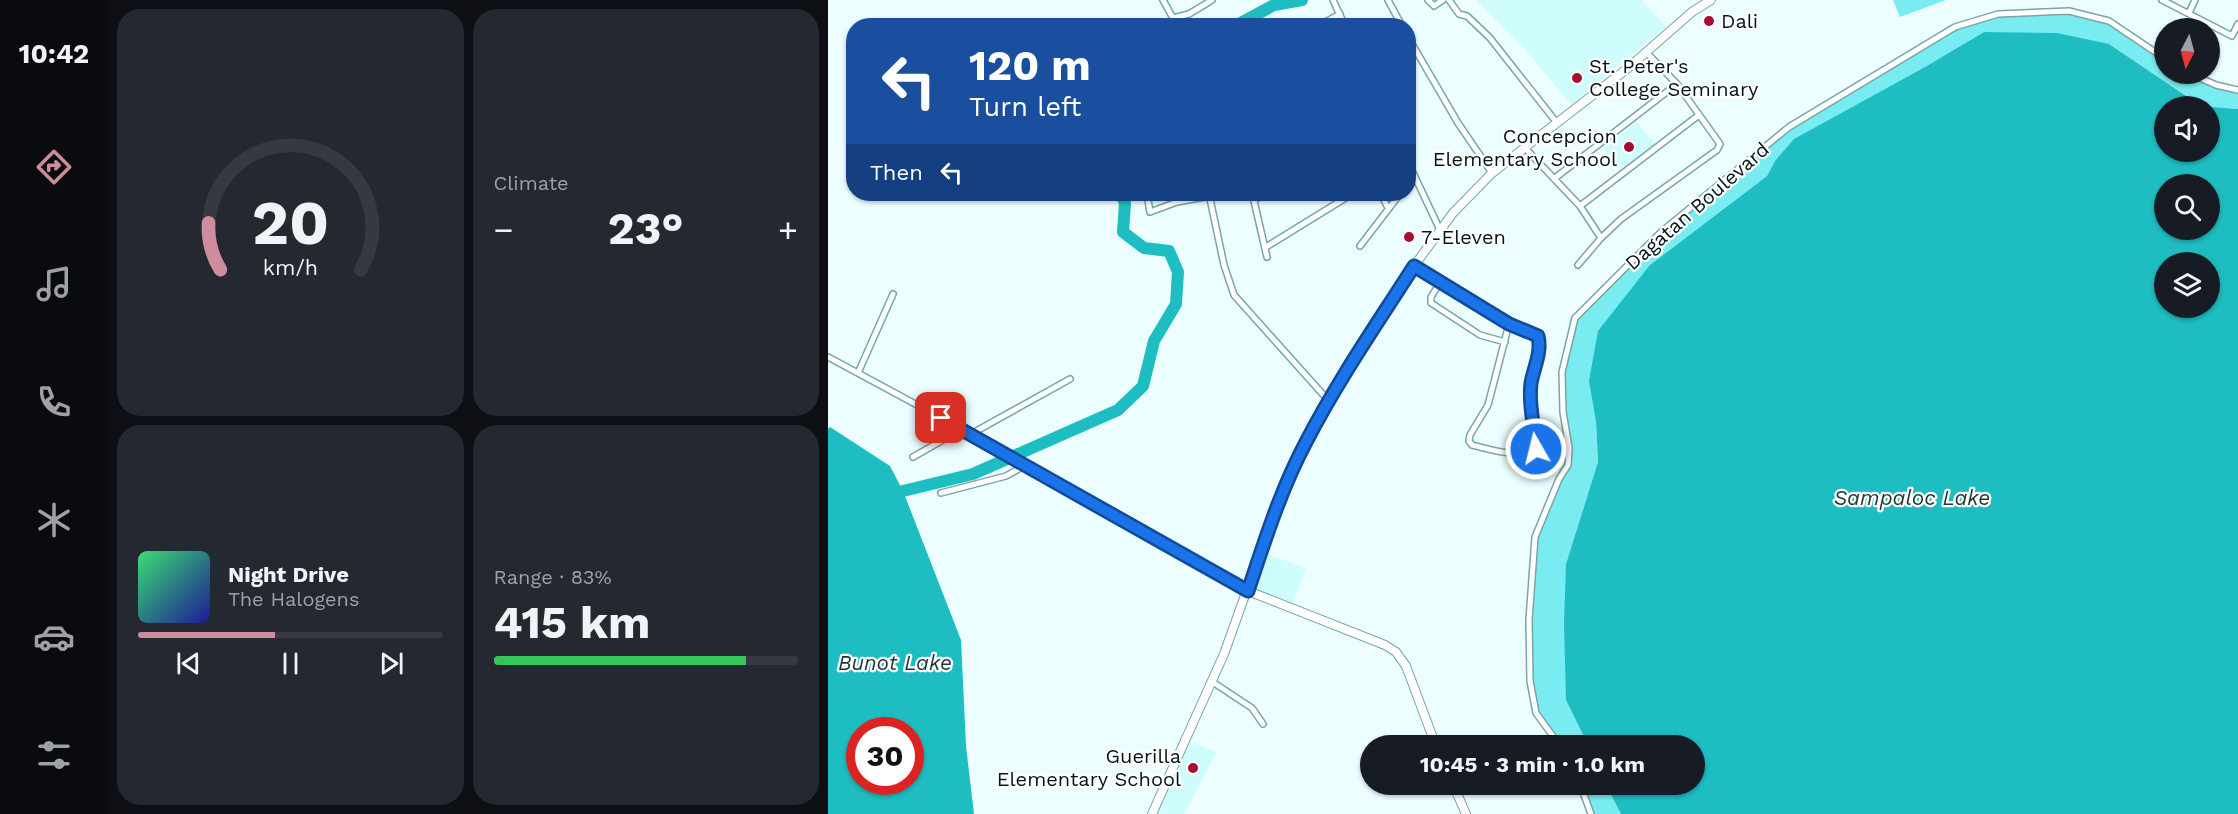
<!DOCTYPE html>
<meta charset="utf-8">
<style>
body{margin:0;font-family:"Work Sans",sans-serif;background:#242831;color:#f1f3f6;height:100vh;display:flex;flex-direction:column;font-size:22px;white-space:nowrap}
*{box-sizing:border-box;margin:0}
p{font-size:20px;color:#9ea1a6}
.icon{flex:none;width:33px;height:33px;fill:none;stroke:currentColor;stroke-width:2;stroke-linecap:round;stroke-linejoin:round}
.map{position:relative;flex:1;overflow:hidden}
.panel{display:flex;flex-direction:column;gap:9px;padding:9px;background:#0d0f14;width:720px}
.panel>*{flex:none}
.top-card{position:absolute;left:18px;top:18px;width:570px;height:183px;border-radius:24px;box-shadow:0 2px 4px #0004;background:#1a4fa0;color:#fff;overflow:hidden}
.needle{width:39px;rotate:186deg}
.controls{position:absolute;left:1326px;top:18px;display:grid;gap:12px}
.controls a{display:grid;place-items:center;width:66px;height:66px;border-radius:50%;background:#171b24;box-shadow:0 2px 4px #0004;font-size:30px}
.speed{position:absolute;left:18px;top:717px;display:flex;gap:12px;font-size:30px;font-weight:700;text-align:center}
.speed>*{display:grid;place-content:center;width:78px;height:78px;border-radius:50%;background:#171b24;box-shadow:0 2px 4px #0004;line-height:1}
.speed .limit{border:9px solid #d22;background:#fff;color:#111}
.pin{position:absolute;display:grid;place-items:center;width:51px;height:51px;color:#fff;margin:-26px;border-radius:12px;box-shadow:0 3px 9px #0006}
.me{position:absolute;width:66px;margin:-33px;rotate:352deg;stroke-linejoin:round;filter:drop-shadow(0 0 4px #0008)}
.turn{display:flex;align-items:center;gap:21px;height:126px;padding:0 24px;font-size:27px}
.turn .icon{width:78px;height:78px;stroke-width:2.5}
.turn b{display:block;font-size:42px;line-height:51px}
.then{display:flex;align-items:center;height:57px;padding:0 24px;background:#0003;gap:12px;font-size:22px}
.big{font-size:45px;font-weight:700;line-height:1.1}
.panel .tile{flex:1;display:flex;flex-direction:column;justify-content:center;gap:9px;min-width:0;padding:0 21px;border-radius:24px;background:#242831}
.panel .dial{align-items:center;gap:0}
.dial svg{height:156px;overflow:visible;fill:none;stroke:#363941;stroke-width:7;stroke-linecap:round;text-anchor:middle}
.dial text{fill:#f1f3f6;stroke:none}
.song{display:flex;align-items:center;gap:18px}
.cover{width:72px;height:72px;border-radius:9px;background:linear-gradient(135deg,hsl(140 70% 55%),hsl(240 70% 35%))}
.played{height:6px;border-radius:3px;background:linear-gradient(90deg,#cf8c9d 45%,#363941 45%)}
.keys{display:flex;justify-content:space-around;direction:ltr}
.heat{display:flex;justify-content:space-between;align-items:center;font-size:33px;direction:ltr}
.charge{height:9px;border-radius:4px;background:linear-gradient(90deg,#34c759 83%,#363941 0)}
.panel .tiles{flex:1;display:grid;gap:9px;grid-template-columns:repeat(2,1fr)}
.trip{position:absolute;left:532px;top:735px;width:345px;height:60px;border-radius:30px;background:#171b24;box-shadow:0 2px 4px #0004;font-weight:700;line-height:60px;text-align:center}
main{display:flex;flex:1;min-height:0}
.tab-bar{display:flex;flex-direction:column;width:108px;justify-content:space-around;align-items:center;background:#090b0e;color:#9ea1a6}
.tab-bar .icon{width:42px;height:42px}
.tab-bar .selected{color:#cf8c9d}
.tab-bar b{font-size:27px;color:#f1f3f6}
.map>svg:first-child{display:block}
</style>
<main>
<nav class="tab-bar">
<b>10:42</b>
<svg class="icon selected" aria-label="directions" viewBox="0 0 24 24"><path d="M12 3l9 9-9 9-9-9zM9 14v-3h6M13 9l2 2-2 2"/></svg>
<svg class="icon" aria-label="music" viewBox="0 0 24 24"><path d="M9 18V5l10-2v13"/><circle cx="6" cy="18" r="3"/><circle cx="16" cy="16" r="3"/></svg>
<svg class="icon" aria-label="phone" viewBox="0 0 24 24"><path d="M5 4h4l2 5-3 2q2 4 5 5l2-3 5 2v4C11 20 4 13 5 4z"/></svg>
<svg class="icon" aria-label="climate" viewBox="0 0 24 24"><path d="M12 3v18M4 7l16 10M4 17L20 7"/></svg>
<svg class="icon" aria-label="car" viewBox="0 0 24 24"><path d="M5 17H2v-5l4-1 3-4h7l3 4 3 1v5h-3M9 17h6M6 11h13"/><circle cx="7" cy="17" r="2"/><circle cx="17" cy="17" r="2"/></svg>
<svg class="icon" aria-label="filters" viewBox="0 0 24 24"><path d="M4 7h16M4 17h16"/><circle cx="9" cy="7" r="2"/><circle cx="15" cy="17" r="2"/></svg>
</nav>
<section class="panel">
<div class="tiles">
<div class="tile dial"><svg viewBox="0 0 100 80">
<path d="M14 69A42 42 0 1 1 86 69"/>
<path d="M14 69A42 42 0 0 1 8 45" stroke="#cf8c9d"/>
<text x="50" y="56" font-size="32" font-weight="700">20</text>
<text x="50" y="72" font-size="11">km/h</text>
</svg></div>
<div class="tile"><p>Climate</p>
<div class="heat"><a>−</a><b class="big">23°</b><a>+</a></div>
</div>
<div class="tile">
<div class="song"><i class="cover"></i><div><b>Night Drive</b><p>The Halogens</p></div></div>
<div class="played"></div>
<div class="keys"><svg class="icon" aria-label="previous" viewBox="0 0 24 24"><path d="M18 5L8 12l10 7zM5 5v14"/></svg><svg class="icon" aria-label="pause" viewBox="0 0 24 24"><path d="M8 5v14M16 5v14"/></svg><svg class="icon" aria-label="next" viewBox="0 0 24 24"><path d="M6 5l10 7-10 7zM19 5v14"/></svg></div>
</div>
<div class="tile"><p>Range · 83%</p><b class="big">415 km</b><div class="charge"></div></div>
</div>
</section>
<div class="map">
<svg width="1410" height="814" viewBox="0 0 1410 814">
<rect width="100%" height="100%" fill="#ecfeff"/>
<path fill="#cffcfd" d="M649,0H813L838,26L744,105L698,51Z
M809,122L828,146L793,172L775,148Z
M439,554L478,568L465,603L427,589Z
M366,743L389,752L356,814H333L329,811L358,746L363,748Z"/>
<path fill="#78ecf0" d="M1065,0H1118L1072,17Z
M1241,11L1281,21L1336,58V74H1363L1388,85L1410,90V109L1373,106L1281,44L1156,32L947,161L939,176L822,265L768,421L770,462L738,564V700L760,745H732L708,713L702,681L701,620L707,537L731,479L740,465L735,412L734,372L747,318L833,232L961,127L1127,27L1170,14Z
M752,785H778L793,814H763Z"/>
<path fill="#1ebdc1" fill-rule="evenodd" d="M1156,32L1229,33L1281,44L1373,106L1410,109V814H793L778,785L867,784V746L760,745L738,700L736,624L738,564L770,462L768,421L761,381L770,331L822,265L939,176L947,161L966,139L1099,66ZM1382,106V152H1336V106ZM1382,184V230H1336V184ZM1382,262V308H1336V262Z
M2,427L62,466L75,491L133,640L138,746L146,814H0V429ZM32,730H82V782H32Z"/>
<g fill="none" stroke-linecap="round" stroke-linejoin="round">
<path stroke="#1ebdc1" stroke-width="12" d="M407,26L446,5L474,0
M75,491L145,474L290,410L315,386L326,341L348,304L350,272L341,251L316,248L295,232L297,203L293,194"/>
<defs>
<path id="street" d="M335,0L345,18L361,14L384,0
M505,0L517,26
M560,0L574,26
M600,0L606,6L615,0
M621,0L631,14L639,16L662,38L729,123
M1334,0L1404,36L1410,24
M1361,13L1367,0
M490,26L512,14
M580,37L630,123L664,173
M1363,74L1388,85L1410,90
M698,149L752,206L773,238
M580,162L612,230
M727,178L849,84
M319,194L322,212L349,202L382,196
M347,194L349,202
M381,194L396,265L406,295L500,400
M434,194L426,201L439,257
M553,194L560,208
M752,206L871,115
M532,246L572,194
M438,247L524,194
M750,265L773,238L793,219L889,150L892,144L849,84L818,52
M586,266L681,324L710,336C714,352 706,367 703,383C700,407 707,427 707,449L704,453C685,456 663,450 644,445L641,441L642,435L660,405L681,324
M613,281L603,297V303L652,335L677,342
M0,357L143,434L420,591
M30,373L65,294
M143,434L242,379
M85,457L134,429
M113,493L178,476L198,465
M383,681L424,708L435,724
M732,746L708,713L702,681L701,620L707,537L731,479L740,465L741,448L735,412L734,372L747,318L833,232L961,127L1127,27L1170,14L1241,11L1281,21L1336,58
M752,784L763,814"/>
<path id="secondary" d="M420,591L557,645L568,652L578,666L608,746
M625,784L638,814
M324,814L396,654L451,500L477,444L500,400L586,266L625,213L664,173L800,68L864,12L883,0"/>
</defs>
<use href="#street" stroke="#79a5a6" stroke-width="8"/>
<use href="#secondary" stroke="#79a5a6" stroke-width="10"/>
<use href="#street" stroke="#fff" stroke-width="5"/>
<use href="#secondary" stroke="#fff" stroke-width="8"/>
</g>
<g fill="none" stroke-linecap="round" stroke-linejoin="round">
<defs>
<path id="route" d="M113,418L420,591C437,540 453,489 478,442C510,380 549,324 586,266L681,324L710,336C714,352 706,367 703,383C700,406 707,427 708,449"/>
</defs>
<use href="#route" stroke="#114b97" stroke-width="15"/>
<use href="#route" stroke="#1a73e8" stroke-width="10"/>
</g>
<g fill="#a60d30" stroke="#fff" stroke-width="2">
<circle cx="881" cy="21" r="6"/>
<circle cx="749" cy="78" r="6"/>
<circle cx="801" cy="147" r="6"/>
<circle cx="581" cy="237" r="6"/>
<circle cx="365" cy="768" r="6"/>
</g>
<g text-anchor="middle" stroke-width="4.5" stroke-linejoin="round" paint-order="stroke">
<g font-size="20" fill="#031414" stroke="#fff" text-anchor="start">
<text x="893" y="28">Dali</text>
<text x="761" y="73">St. Peter's<tspan x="761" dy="23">College Seminary</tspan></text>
<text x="789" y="143" text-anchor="end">Concepcion<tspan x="789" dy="23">Elementary School</tspan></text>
<text x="593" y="244">7-Eleven</text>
<text x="353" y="763" text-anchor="end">Guerilla<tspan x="353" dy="23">Elementary School</tspan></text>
</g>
<g font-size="20" fill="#031414" stroke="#fff">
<text transform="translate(869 206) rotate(-41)" y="7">Dagatan Boulevard</text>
</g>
<g font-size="21" font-style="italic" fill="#1f3637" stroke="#fff">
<text x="1084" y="505">Sampaloc Lake</text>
<text x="67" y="670">Bunot Lake</text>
</g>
</g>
</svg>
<div class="controls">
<a><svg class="needle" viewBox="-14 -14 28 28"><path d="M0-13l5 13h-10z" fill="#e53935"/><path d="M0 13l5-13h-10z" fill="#9ea1a6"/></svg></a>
<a><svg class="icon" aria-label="sound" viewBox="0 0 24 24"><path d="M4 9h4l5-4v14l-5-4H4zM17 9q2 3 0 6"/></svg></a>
<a><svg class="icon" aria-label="search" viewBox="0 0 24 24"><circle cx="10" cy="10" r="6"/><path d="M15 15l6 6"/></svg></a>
<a><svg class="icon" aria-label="layers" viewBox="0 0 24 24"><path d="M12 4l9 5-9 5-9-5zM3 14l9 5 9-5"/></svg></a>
</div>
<div class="speed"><div class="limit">30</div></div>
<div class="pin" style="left:113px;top:418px;background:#d93025"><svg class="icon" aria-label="arrive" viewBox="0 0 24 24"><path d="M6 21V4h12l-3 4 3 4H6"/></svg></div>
<svg class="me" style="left:708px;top:449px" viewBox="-20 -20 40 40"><circle r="17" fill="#1a73e8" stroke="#fff" stroke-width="3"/><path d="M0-11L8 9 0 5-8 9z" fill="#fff"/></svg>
<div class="trip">10:45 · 3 min · 1.0 km</div>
<div class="top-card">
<div class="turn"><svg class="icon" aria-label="left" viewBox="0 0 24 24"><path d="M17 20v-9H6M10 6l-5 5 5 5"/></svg><div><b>120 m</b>Turn left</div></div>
<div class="then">Then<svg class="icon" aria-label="left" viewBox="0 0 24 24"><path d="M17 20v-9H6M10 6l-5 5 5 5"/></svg></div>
</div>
</div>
</main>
